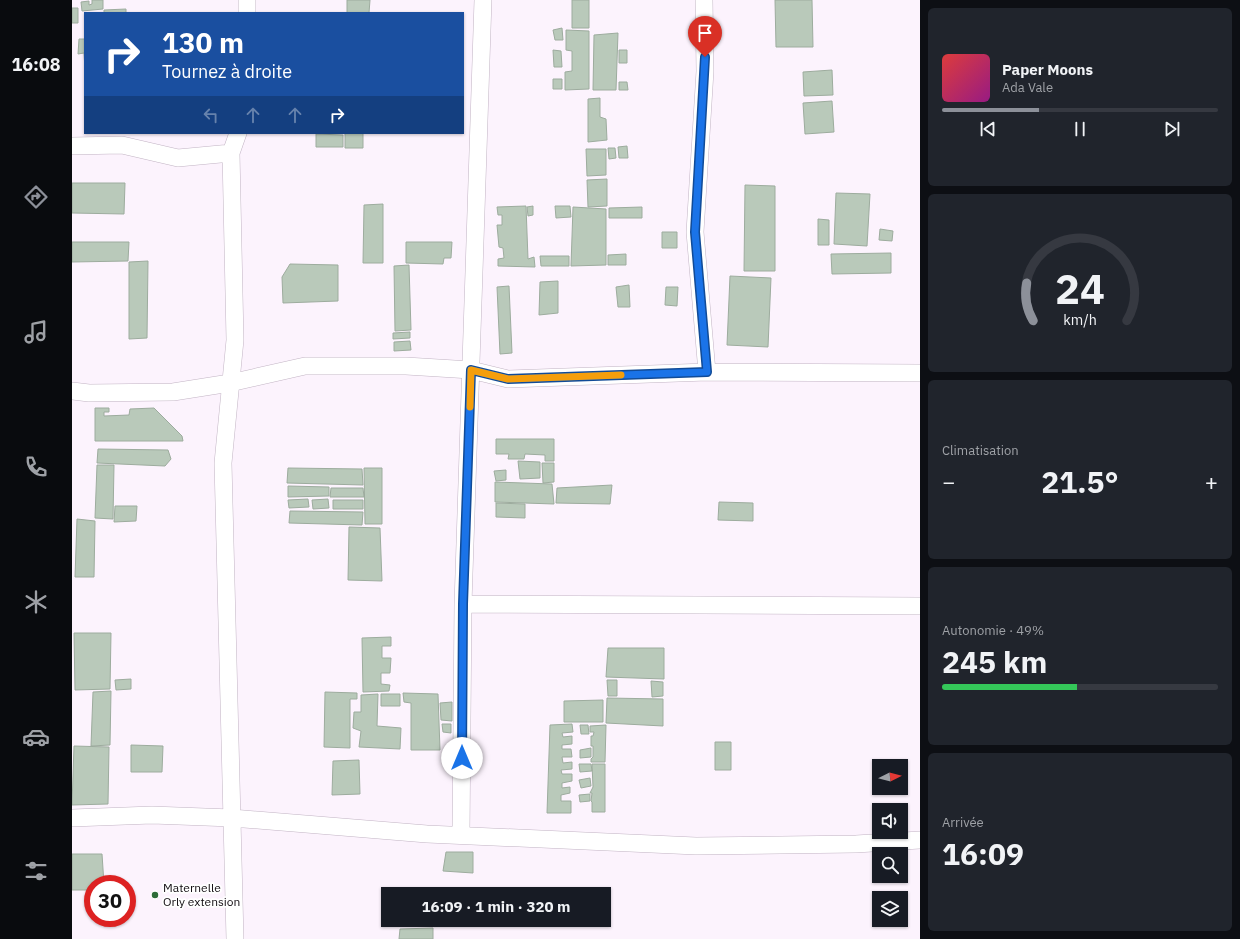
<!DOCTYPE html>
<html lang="fr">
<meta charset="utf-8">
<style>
body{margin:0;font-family:"IBM Plex Sans",sans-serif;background:#20242c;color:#f1f3f6;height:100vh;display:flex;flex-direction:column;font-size:15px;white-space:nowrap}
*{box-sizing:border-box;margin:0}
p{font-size:13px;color:#9ea1a6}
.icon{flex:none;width:22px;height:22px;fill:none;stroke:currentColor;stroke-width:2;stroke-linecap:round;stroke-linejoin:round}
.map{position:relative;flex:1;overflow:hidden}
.side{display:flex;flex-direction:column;gap:8px;padding:8px;background:#0d0f14;width:320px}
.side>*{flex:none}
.top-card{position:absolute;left:12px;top:12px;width:380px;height:122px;border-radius:0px;box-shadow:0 1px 3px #0004;background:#1a4fa0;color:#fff;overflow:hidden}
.needle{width:26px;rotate:84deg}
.controls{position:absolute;left:800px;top:759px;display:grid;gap:8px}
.controls a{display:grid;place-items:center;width:36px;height:36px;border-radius:0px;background:#171b24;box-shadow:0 1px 3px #0004;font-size:20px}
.speed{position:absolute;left:12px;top:875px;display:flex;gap:8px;font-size:20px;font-weight:700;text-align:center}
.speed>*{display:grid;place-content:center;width:52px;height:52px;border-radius:50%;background:#171b24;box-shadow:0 1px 3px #0004;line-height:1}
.speed .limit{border:6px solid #d22;background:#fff;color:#111}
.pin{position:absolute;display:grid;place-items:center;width:34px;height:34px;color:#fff;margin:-41px -17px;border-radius:50% 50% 50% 0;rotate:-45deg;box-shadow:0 0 4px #0007}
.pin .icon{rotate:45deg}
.me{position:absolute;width:44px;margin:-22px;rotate:0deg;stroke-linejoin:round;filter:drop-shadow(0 0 3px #0008)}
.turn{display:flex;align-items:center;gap:14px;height:84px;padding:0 12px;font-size:18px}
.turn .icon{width:52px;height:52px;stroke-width:2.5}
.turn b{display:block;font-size:28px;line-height:34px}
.lanes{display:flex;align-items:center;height:38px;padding:0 12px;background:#0003;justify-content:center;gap:20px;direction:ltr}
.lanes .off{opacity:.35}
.big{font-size:30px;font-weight:700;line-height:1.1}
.side .tile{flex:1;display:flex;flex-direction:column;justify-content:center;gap:6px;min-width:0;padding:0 14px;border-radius:6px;background:#20242c}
.side .dial{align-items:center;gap:0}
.dial svg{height:104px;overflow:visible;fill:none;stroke:#363941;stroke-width:7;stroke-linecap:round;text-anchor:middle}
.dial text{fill:#f1f3f6;stroke:none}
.song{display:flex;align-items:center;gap:12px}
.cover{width:48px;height:48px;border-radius:6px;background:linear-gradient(135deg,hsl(0 70% 55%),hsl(310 70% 35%))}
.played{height:4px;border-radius:2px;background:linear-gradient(90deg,#8c9099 35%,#363941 35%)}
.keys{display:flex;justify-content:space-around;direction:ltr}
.heat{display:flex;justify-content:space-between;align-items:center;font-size:22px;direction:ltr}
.charge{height:6px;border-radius:3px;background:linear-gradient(90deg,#34c759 49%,#363941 0)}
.trip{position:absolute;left:309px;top:887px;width:230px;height:40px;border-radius:0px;background:#171b24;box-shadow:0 1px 3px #0004;font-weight:700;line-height:40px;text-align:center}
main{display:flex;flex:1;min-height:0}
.tabs{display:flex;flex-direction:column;width:72px;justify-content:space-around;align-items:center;background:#090b0e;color:#9ea1a6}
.tabs .icon{width:28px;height:28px}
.tabs .selected{color:#8c9099}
.tabs b{font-size:18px;color:#f1f3f6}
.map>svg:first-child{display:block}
</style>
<main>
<nav class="tabs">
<b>16:08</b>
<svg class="icon selected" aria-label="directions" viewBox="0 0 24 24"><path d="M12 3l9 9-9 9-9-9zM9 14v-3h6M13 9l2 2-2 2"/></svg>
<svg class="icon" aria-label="music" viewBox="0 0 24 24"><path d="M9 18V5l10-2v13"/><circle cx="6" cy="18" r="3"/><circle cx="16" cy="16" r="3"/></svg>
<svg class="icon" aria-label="phone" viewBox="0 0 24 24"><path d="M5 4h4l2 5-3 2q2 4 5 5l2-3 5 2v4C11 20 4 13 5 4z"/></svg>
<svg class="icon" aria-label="climate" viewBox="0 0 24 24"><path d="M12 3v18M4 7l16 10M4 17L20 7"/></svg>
<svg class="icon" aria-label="car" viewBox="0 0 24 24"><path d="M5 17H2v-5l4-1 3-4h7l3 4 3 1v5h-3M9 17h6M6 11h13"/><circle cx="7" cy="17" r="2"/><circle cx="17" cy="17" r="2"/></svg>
<svg class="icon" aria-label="filters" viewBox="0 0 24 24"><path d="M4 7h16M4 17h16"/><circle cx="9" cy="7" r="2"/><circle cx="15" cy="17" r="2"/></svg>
</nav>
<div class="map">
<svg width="848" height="939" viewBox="0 0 848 939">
<rect width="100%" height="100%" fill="#fcf3fd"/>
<path fill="#b9c9ba" stroke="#9dac9e" d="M20,0H31V9L10,11L9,2L17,1V5L20,4Z
M275,0H298L297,13H275Z
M500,0H517V28H500Z
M703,0H740L741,47H704Z
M0,8H6V23H0Z
M54,9V13H32V10Z
M490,28L491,40H483L481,30Z
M494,30L517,31V89L493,90V72L500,71V51L494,50Z
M546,33L544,90H521L522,35Z
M7,39H13V69L12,53L6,54Z
M481,50L489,51L490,67H482Z
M547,50H555V63H547Z
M760,70L761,95L732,96L731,72Z
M481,79H490V89H481Z
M547,82H555L556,90H547Z
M528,98V117L534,119L535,140L516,142V99Z
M760,101L762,132L733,134L731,103Z
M273,133H291V148H273Z
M244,134L271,135V147H244Z
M555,146L556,158H547L546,147Z
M536,148H543L544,158L537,159Z
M514,149H534V175L515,176Z
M535,179V206L516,207L515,180Z
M0,183H53L52,214L0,213Z
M673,185L703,186V271H672Z
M764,193L798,194L795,246L762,244Z
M311,204V263H291L292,205Z
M454,206L456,259L462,257L463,267L426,266V259L432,258L431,248L427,247L425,225H430V215H426L425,207Z
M461,206V215L456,216L455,207Z
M483,206H498L499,217L484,218Z
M501,207L534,209V265L499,266Z
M570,207V218H537V208Z
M746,219L757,220V245H746Z
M808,229L821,231L820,241L807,240Z
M590,232H605V248H590Z
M0,242H57L56,261L0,262Z
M334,242H380L379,258H372L371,264L334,263Z
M819,253V273L760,274L759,254Z
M554,254V265H536V255Z
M468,256H497V266H469Z
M76,261L75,338L57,339V262Z
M218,264L266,265V301L211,303L210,277Z
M337,265L339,330L323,331L322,266Z
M658,276L699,278L696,347L655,345Z
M486,281V313L467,315L468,282Z
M557,285L558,307H546L544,287Z
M437,286L440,353L428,354L425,287Z
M594,287H606L605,306L593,305Z
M338,332V338L321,339V333Z
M338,341L339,350L322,351V342Z
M23,408H37V412H32V416L57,415L58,409L82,408L110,436L111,441H23Z
M424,439H482V461H473V455L453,454L452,459H436L437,454H424Z
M26,449L96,450L99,459L93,466L25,463Z
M446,461L468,462V478L448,479Z
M470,463H482V482L471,483Z
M25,465H42L41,519L23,518Z
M216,468L290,469L291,485L215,483Z
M292,468H310V524H293Z
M434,470V480L424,481L422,471Z
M423,482L480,484L482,504L423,502Z
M540,485L538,504L484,503L485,488Z
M216,486L257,487V496L216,497Z
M259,488H291L292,497H258Z
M236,499L237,507L217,508L216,500Z
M256,499L257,508L241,509L240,500Z
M261,500H291V509H261Z
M647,502L681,503V521L646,520Z
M424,503L453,504V518L424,517Z
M43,506H65L64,521L42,522Z
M218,511L291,512L290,525L217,523Z
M5,519L23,521L22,577H3Z
M277,527L308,528L310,581L276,580Z
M2,633H39L38,689L3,690Z
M319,637V646H310V658H319L318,673H309V684L318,685L317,691L291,692L290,638Z
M536,648H592V679L534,677Z
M59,679V689L44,690L43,680Z
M535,680H545V696H536Z
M579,681L591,682V696L580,697Z
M39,691L38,745L19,746L21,692Z
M253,692L285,693V699H278V748L252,747Z
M331,693L366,694L368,750H339V703L332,702Z
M306,694L305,726L329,728L328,749L287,747L289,731L281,728L282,712H289V695Z
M309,694H328V706H309Z
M535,698L591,699V726L534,723Z
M531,700V722H492V701Z
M380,702V721L369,720L368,703Z
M370,724H379V733L371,732Z
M500,724L501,732L490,733L491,737L500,736V744L490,745V749H499L500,757H490L491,763L500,762V769L489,770L490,774H500V781L490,783V788L498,787V793L489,795V801H499V813H475L478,725Z
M508,725H516L517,734H509Z
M534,725L533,762H519V759L521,757V746H519V736H521L522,732H518V726Z
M643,742H659V770H643Z
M59,745L91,746L90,772H59Z
M2,746L37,747L36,804L0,805Z
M519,748V757L508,758V750Z
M287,760L288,794L260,795L261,761Z
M507,764H519L520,771L508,772Z
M520,764H533V812H520V802L519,801L520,793H518L521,787Z
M518,778L519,786L509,788L507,780Z
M518,794V801L508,802L507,795Z
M374,852H401V873L371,871Z
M0,854H30L32,884H21V890H0Z
M361,928V939H327L328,929Z"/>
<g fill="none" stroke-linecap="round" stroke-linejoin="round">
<defs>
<path id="minor" d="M632,0L633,71L623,232L635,372
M175,13V0
M0,146L50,145L106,158L159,153
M0,391L17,393L101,392L158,383L233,366H334L399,370L436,379L635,372L848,373
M391,604L848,606
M0,818L80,815L160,818L355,834L624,846L784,844L848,840
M389,835L391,604L411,0
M163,939L151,463L163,340L159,153L166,133"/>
</defs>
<use href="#minor" stroke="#c2b4c4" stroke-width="18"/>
<use href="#minor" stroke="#fff" stroke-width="17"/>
</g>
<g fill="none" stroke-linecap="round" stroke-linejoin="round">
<defs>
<path id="route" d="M390,758L391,604L399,370L436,379L635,372L623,232L633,57"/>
</defs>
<use href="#route" stroke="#114b97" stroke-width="10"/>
<use href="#route" stroke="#1a73e8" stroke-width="7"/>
<path stroke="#f59e0b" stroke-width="7" d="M398,407L399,370L436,379L549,375"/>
</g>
<circle fill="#2c6d37" stroke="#fff" stroke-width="1.5" cx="83" cy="895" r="4"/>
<g text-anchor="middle" stroke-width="3.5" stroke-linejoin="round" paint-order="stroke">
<g font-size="12" fill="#0f0a0f" stroke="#fff" text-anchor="start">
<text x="91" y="892">Maternelle<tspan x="91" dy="14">Orly extension</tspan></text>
</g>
</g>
</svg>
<div class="controls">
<a><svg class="needle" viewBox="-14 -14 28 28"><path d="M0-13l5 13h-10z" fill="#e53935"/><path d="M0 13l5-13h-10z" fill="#9ea1a6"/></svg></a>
<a><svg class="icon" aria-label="sound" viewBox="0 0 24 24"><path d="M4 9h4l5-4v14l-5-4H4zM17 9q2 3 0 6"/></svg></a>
<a><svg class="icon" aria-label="search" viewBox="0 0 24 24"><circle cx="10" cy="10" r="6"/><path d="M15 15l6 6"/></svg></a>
<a><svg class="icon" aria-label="layers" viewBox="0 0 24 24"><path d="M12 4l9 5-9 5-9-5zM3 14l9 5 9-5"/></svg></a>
</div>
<div class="speed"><div class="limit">30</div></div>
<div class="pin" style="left:633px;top:57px;background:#d93025"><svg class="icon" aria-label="arrive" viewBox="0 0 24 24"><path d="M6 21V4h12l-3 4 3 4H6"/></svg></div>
<svg class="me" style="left:390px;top:758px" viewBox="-20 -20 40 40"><circle r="19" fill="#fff"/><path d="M0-13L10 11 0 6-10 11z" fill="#1a73e8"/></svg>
<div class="trip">16:09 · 1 min · 320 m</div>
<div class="top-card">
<div class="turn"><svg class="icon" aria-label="right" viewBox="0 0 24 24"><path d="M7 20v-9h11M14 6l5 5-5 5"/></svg><div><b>130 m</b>Tournez à droite</div></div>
<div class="lanes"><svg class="icon off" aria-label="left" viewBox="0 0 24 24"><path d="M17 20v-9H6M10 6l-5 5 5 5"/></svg><svg class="icon off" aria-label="ahead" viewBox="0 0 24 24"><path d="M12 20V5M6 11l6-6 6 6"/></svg><svg class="icon off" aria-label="ahead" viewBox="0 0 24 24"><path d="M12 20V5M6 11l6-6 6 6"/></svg><svg class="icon" aria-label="right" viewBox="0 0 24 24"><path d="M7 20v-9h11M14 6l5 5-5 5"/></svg></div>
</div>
</div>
<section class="side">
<div class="tile">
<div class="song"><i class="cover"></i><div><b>Paper Moons</b><p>Ada Vale</p></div></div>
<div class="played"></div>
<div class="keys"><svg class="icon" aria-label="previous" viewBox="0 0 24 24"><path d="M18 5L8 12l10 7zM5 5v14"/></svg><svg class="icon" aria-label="pause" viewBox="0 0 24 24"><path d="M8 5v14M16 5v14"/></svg><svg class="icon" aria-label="next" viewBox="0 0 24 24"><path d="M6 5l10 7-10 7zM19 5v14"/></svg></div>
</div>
<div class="tile dial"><svg viewBox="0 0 100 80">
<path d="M14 69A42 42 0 1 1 86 69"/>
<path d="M14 69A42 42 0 0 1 9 40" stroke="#8c9099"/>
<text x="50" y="56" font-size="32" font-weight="700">24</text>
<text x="50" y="72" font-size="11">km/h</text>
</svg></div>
<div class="tile"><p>Climatisation</p>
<div class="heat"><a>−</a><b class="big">21.5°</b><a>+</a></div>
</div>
<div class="tile"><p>Autonomie · 49%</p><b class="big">245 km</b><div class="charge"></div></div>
<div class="tile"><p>Arrivée</p><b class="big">16:09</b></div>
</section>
</main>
